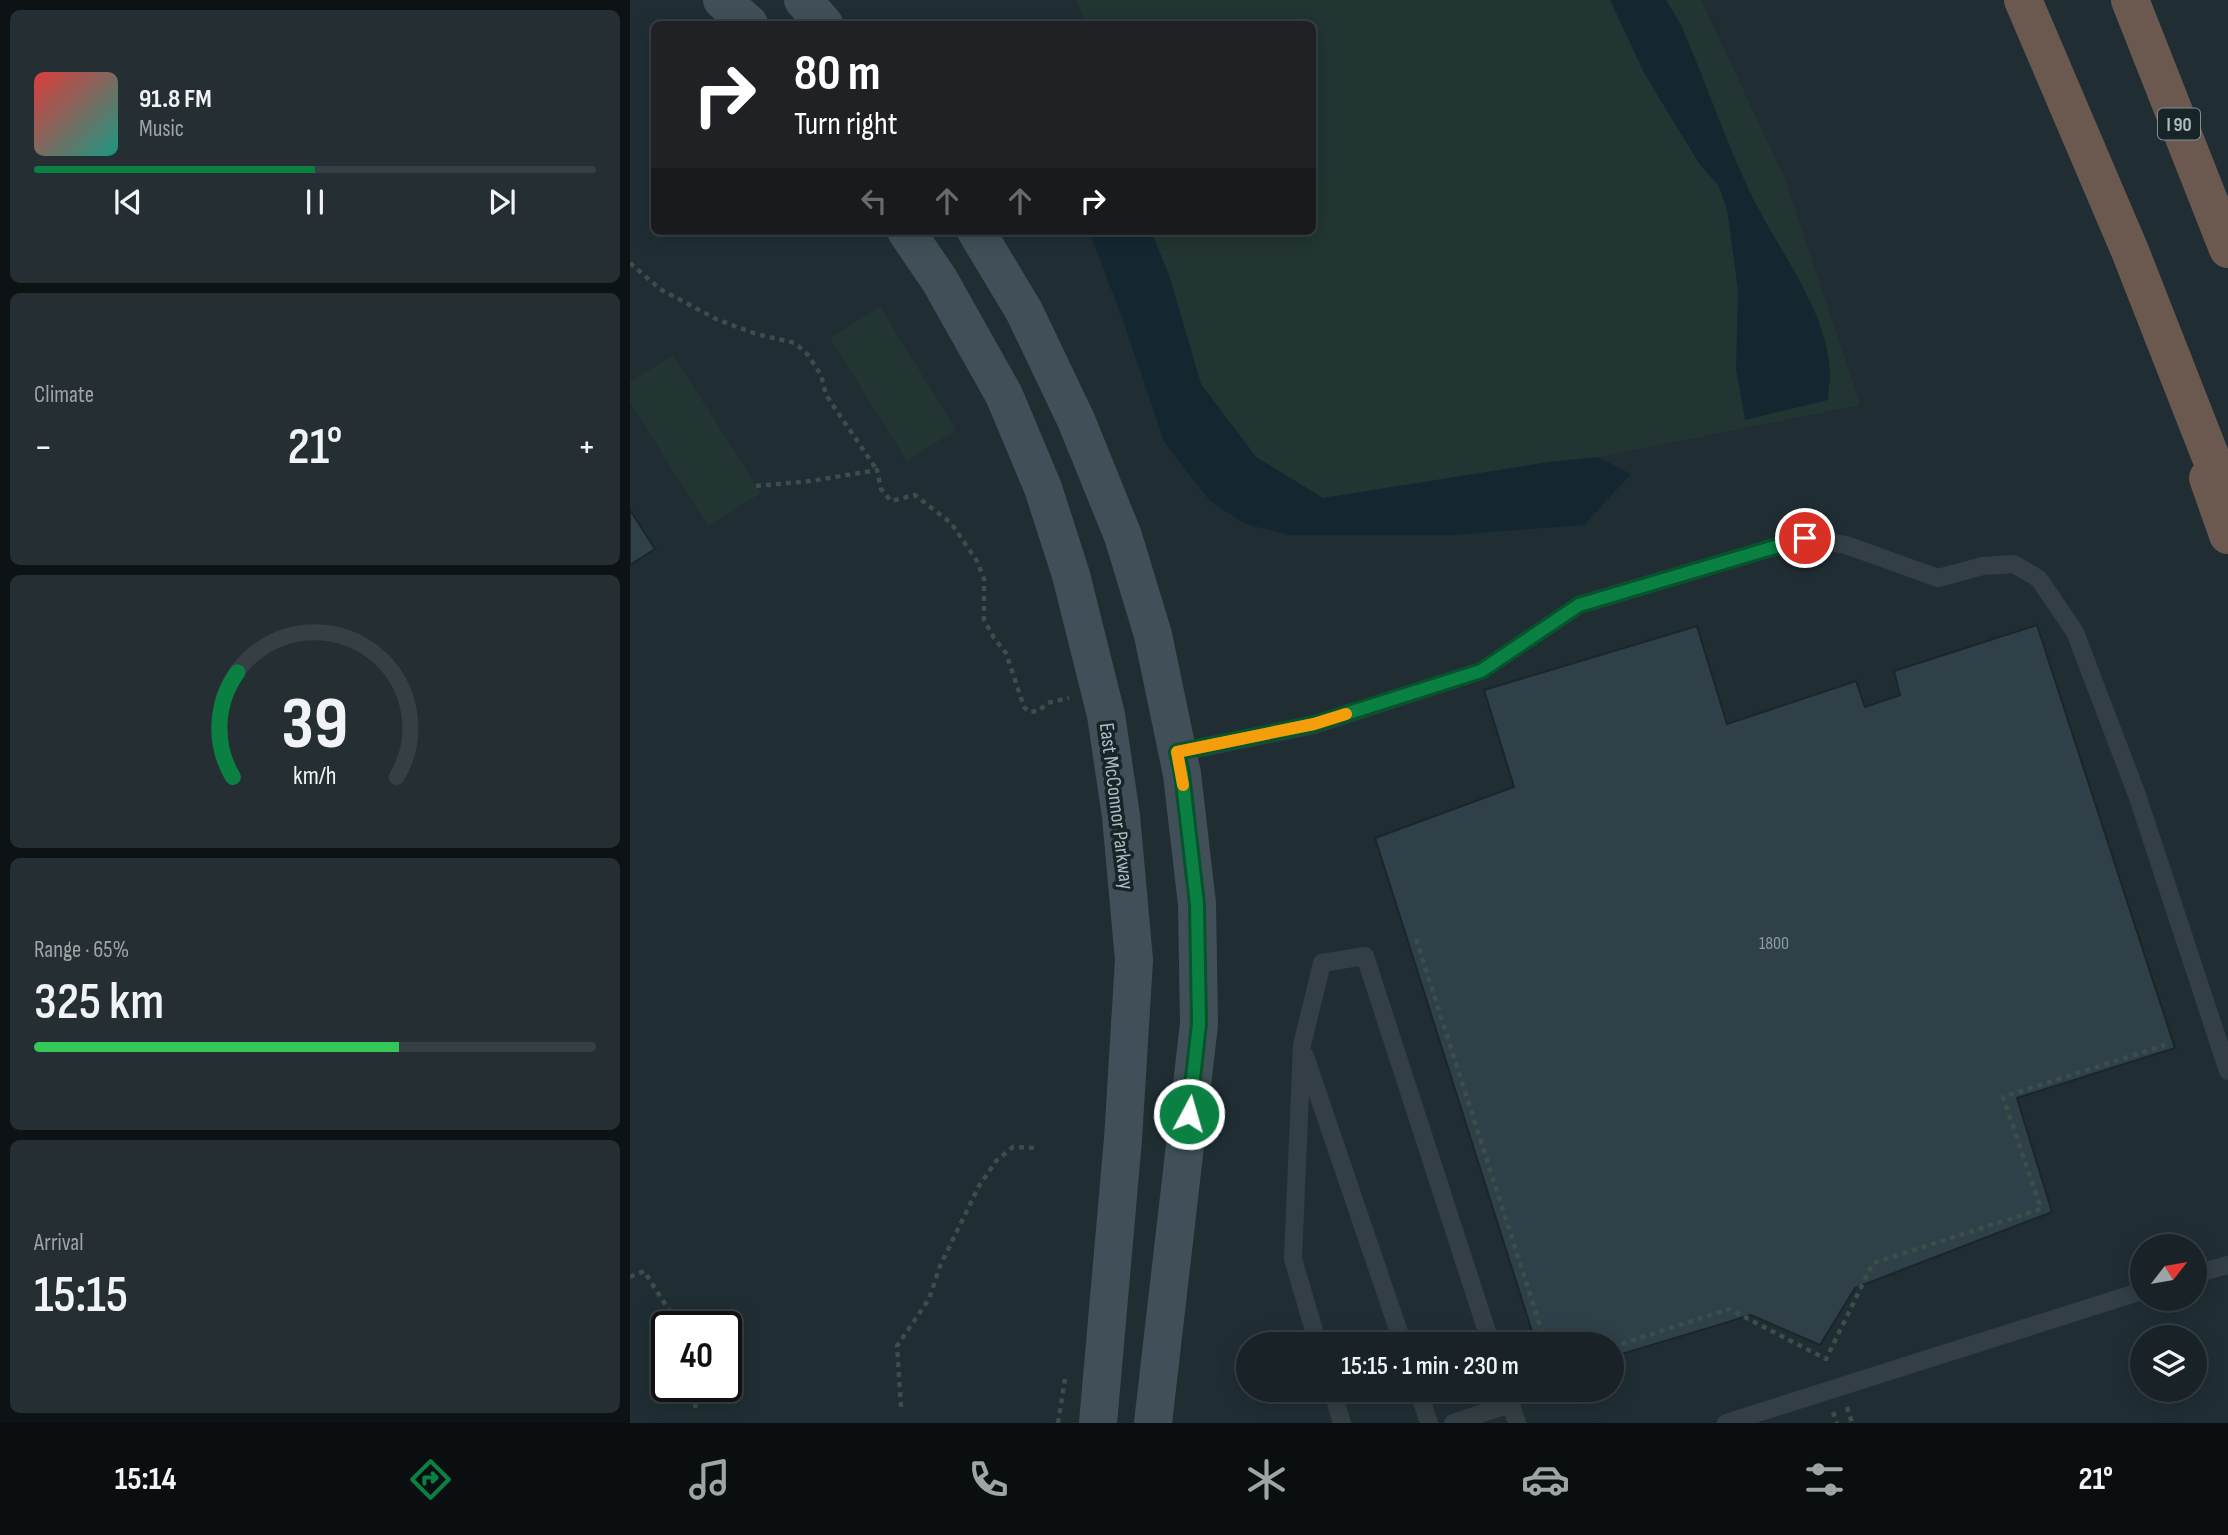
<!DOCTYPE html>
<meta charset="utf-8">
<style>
body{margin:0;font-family:"Sofia Sans Condensed",sans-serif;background:#252f33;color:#f1f3f6;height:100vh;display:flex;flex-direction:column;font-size:26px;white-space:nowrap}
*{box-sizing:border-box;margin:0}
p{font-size:23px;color:#9fa4a7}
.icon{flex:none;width:38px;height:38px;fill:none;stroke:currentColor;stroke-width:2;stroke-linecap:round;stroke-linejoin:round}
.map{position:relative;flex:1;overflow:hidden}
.sheet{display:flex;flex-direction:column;gap:10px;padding:10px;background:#0d1315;width:630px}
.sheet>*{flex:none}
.banner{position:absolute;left:21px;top:21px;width:665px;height:214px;border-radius:10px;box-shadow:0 4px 18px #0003,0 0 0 2px #363f44;background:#202124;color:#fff;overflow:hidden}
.needle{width:46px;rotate:59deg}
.buttons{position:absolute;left:1500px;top:1234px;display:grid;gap:14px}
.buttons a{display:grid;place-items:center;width:77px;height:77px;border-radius:50%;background:#182227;box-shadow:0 4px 18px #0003,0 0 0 2px #363f44;font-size:35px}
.speed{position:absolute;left:21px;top:1311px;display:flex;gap:14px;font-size:35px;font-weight:700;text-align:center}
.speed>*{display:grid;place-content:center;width:91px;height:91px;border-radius:50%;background:#182227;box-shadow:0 4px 18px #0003,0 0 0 2px #363f44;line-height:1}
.speed .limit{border:4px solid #111;border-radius:10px;background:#fff;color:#111}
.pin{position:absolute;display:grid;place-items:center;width:60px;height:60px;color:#fff;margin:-30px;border:4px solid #fff;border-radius:50%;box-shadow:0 2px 7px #0007}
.me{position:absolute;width:77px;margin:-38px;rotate:6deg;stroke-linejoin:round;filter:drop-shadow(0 0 5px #0008)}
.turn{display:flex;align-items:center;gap:24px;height:147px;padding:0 28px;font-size:32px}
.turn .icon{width:91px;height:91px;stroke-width:2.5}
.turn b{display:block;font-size:49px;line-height:60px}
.lanes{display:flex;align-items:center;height:66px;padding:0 28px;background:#0003;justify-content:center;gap:35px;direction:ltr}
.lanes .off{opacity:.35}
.big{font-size:52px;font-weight:600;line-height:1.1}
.sheet .widget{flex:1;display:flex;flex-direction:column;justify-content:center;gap:10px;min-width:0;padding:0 24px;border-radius:10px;background:#252f33}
.sheet .dial{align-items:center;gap:0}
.dial svg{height:182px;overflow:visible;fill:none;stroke:#363f44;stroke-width:7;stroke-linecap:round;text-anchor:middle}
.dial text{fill:#f1f3f6;stroke:none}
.song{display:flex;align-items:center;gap:21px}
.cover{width:84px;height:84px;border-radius:10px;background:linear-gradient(135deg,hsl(0 70% 55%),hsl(170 70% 35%))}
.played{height:7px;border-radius:4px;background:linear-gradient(90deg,#0b8043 50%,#363f44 50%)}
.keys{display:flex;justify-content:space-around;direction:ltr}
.heat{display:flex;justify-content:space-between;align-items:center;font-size:38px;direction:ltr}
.charge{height:10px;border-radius:5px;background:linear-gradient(90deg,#34c759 65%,#363f44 0)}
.trip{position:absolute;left:606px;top:1332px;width:388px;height:70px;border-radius:35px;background:#182227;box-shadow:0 4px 18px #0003,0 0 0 2px #363f44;font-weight:600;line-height:70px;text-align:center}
.menu{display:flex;height:112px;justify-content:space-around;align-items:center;background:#0a0e10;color:#9fa4a7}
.menu .icon{width:49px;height:49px}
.menu .active{color:#0b8043}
.menu b{font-size:32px;color:#f1f3f6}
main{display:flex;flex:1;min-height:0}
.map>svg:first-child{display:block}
</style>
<main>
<section class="sheet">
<div class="widget">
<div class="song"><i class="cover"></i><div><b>91.8 FM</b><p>Music</p></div></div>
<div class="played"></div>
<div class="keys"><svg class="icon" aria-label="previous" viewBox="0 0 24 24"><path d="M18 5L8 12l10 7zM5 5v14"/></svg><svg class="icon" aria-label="pause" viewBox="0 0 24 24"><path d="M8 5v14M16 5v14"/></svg><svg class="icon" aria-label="next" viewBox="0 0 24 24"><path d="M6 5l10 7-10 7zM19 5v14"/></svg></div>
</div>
<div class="widget"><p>Climate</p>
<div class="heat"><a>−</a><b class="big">21°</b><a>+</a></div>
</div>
<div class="widget dial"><svg viewBox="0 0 100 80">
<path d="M14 69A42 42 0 1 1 86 69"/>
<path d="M14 69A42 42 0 0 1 16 23" stroke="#0b8043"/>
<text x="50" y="56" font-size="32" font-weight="700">39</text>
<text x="50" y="72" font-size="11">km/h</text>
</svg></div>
<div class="widget"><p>Range · 65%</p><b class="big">325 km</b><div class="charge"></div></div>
<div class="widget"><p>Arrival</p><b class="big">15:15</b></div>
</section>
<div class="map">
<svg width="1598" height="1423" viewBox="0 0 1598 1423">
<rect width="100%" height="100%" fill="#202e34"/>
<path fill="#223532" d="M446,0H1071L1154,177L1230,405L968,457L919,462L693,498L626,457L571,384L539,275L521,231H682V24H457Z
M250,307L326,430L277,461L200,338Z
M43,355L131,493L78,526L0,402V382Z"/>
<path fill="#142731" d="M980,0H1036L1050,23C1075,79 1094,137 1120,192C1147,250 1197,307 1200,373C1200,382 1198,391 1198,400L1115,420L1106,369L1108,291L1097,209L1088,185L1070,165L1014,73Z
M459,231H521L539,275L571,384L626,457L693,498L919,462L968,457L1001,474L954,525L823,535H659L615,524L580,501L534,442L494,323Z"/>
<path fill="#2f4048" stroke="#1a262b" stroke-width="2" d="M0,510L25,549L0,565Z
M1407,625L1545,1048L1387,1098L1422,1212L1225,1288L1190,1345L1121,1315L982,1357V1344H906L745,838L884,787L854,690L1067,626L1097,724L1226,681L1235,707L1270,695L1264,671Z"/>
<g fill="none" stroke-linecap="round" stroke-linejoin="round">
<path stroke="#3a4e4a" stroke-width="4.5" stroke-dasharray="5 5" stroke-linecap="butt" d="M0,263L30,289L86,319L126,334L165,343L178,355L191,375L196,395L247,470
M126,486L181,481L247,470L251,489L261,501L285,495L321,523L347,561L354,579V620L364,638L376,653L394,707L399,712L409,711L417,703L439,698
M786,939L916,1344
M0,1277L14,1271L49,1326
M982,1347L1099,1309L1196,1359L1243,1263L1411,1209L1373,1097L1535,1045
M271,1407L267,1346L299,1299L310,1266L349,1186L366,1161L383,1147L408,1148
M1217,1407L1222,1423
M65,1408L68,1386
M1203,1412L1207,1423
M428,1423L435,1379"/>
<path stroke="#333f45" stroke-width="18" d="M547,753L684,725L851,671L949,605L1175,538L1216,545L1308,578L1353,566L1384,564L1409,579L1445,632L1507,795L1598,1071
M675,1056L773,1344
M1564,1274L1598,1265
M688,1344L663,1259L672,1045L692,963L735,956L861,1344
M702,1390L712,1423
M788,1390L799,1423
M876,1390L887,1423
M823,1423L880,1404
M1096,1423L1512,1291"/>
<path stroke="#415058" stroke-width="38" d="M92,0L119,24
M173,0L194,24
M276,231L310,281L374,395L413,488L441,575L476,715L491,816L504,960L493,1139L468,1423
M346,231L394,311L446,420L493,536L523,635L552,774L567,904L569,1024L523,1423"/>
<path stroke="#6b5950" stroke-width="38" d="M1393,0L1500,251L1598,501
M1500,0L1598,249
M1578,478L1598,535"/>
</g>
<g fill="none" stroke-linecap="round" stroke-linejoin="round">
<defs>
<path id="route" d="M559,1114L569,1024L567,904L552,774L547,752L684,724L851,671L949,605L1175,538"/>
</defs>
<use href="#route" stroke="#07532c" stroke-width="18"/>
<use href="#route" stroke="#0b8043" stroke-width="12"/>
<path stroke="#f59e0b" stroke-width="12" d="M553,785L547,752L684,724L716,714"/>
</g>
<g text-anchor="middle" stroke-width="7" stroke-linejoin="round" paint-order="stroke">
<g font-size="18" fill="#8c9ba2">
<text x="1144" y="949">1800</text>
</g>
<rect fill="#192429" stroke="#818e94" stroke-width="2" x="1528" y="108.5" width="42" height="31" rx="5"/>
<g font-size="19" font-weight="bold" fill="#adbbc2">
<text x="1549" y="131">I 90</text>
</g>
<g font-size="21" fill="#adbbc2" stroke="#192429">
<text transform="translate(487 806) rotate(83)" y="7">East McConnor Parkway</text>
</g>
</g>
</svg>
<div class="buttons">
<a><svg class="needle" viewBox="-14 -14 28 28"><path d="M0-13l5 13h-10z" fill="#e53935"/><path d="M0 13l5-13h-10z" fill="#9fa4a7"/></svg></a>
<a><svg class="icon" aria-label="layers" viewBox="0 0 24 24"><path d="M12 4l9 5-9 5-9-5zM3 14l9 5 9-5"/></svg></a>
</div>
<div class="speed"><div class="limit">40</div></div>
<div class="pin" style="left:1175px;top:538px;background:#d93025"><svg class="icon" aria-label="arrive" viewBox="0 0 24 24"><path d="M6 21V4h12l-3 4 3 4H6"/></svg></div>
<svg class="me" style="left:559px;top:1114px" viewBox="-20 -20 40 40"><circle r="17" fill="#0b8043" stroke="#fff" stroke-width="3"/><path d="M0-11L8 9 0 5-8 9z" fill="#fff"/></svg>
<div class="trip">15:15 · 1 min · 230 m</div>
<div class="banner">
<div class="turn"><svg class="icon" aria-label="right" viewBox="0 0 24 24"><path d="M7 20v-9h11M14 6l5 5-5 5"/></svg><div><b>80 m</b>Turn right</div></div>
<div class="lanes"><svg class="icon off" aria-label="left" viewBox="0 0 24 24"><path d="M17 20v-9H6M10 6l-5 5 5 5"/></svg><svg class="icon off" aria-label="ahead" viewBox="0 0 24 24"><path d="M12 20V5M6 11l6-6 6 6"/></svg><svg class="icon off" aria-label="ahead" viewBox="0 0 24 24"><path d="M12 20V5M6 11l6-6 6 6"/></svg><svg class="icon" aria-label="right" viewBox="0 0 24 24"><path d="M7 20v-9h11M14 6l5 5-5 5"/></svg></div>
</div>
</div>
</main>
<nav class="menu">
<b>15:14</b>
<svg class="icon active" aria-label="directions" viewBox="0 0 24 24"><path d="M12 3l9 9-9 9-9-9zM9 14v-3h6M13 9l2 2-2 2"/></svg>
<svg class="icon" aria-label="music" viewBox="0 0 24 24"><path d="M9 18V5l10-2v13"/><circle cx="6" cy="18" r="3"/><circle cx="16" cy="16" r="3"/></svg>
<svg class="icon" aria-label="phone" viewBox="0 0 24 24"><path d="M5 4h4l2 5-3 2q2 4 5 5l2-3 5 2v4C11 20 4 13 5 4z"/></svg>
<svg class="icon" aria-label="climate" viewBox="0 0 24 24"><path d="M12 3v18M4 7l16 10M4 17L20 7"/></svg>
<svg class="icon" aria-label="car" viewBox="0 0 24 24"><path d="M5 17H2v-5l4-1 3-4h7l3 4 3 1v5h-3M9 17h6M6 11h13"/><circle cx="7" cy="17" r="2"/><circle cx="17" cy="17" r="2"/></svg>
<svg class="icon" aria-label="filters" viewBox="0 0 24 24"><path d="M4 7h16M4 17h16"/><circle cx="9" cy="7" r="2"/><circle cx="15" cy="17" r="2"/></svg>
<b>21°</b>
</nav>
